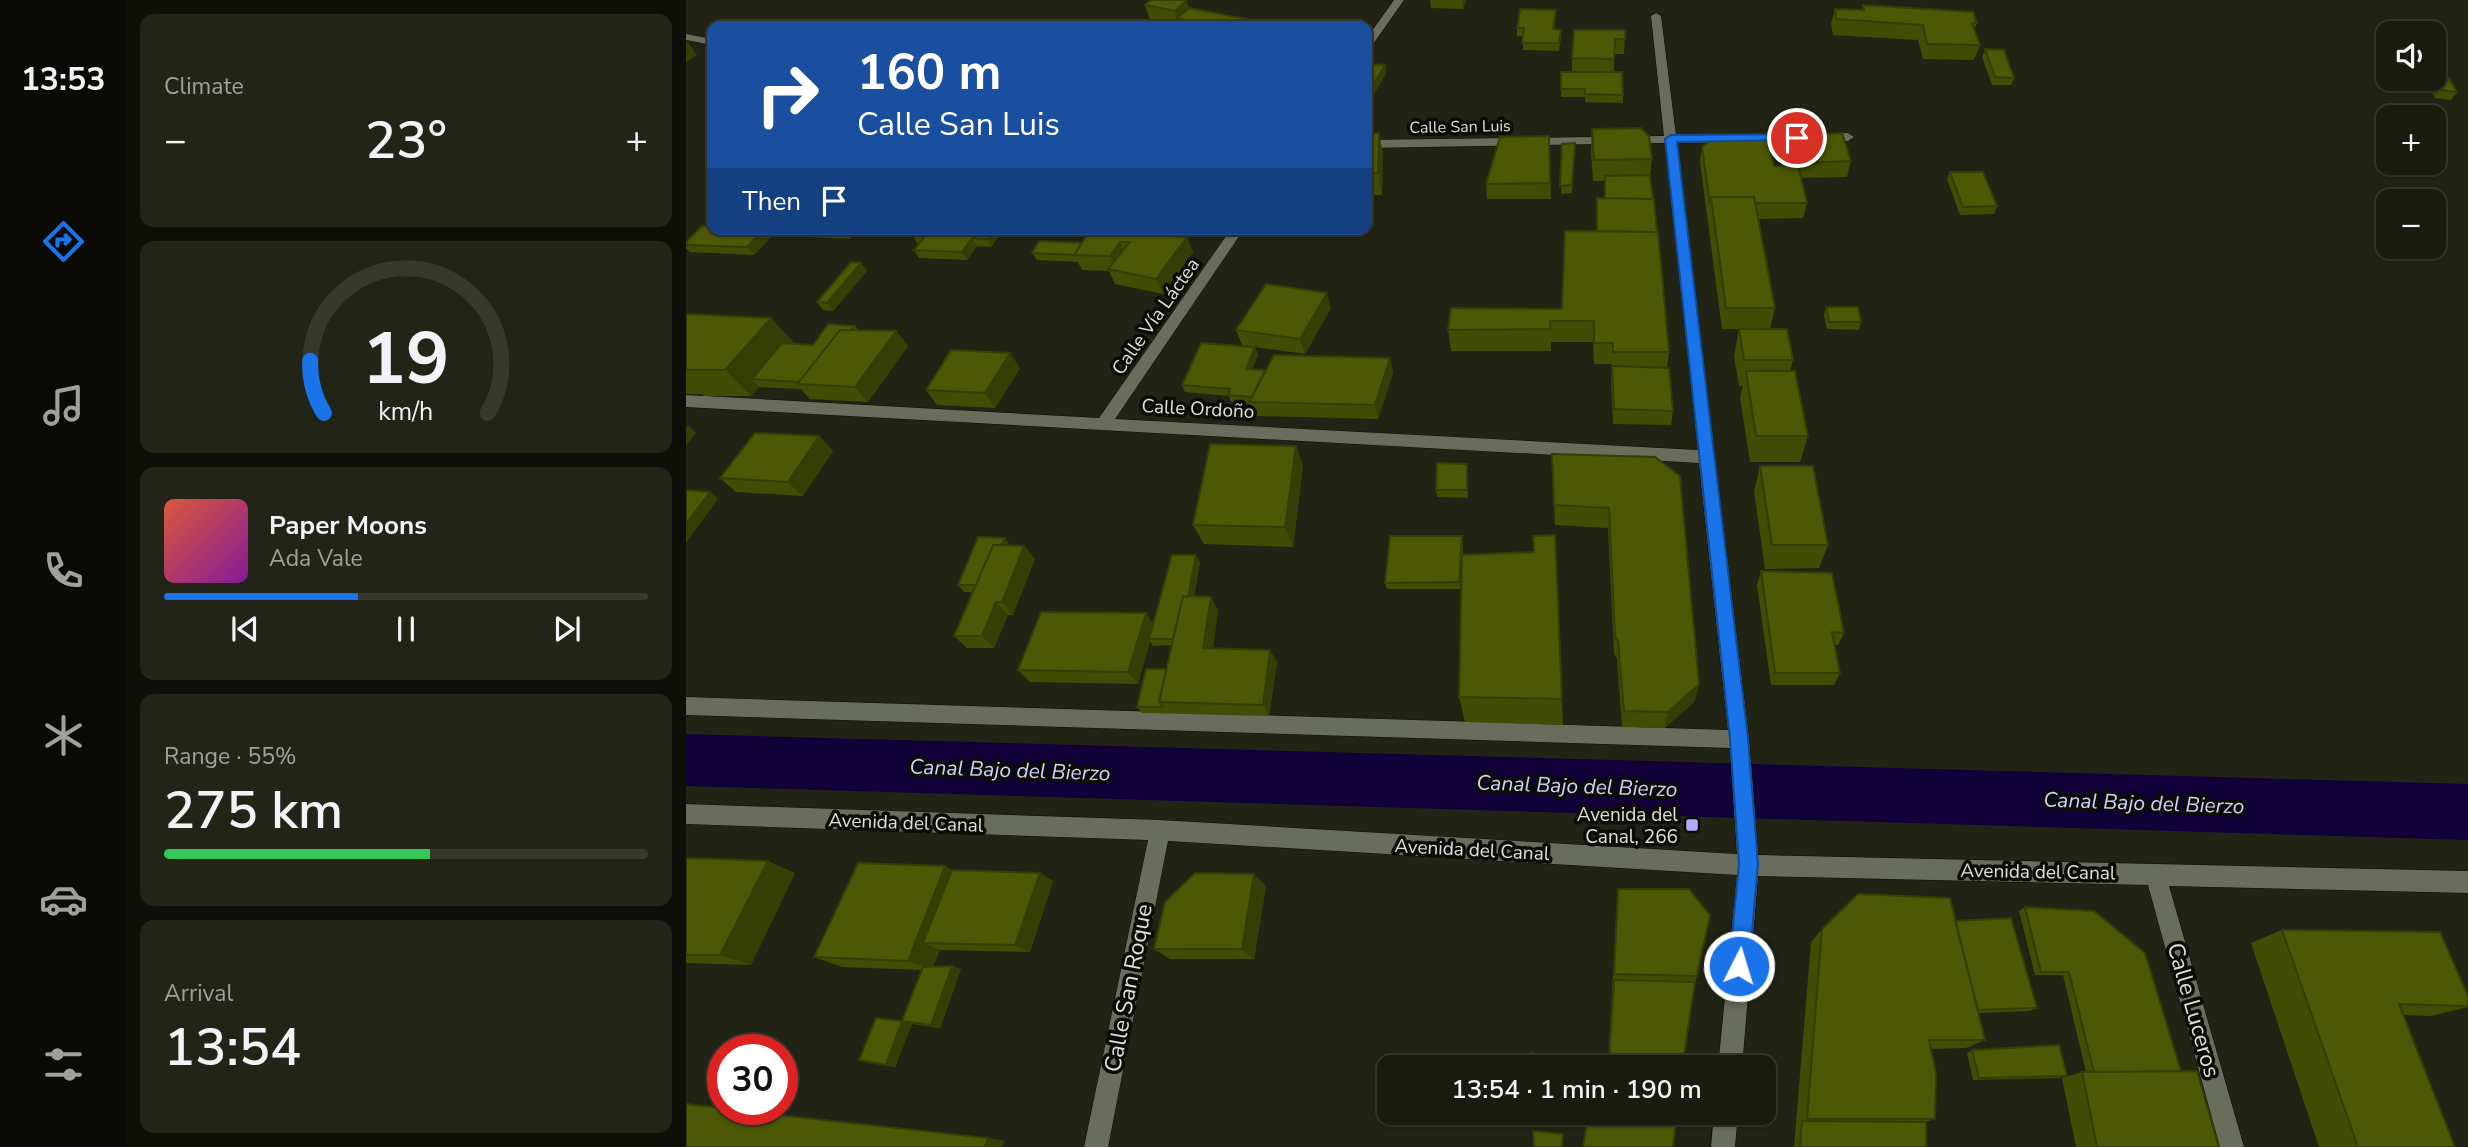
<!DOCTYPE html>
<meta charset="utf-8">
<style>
body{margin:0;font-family:"Nunito Sans",sans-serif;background:#222418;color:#f1f3f6;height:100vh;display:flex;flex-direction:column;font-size:26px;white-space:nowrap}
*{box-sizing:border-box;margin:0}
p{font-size:23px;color:#9fa19e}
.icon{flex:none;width:38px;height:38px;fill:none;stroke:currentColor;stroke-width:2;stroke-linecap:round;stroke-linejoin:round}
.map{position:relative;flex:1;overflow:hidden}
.details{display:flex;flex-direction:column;gap:14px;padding:14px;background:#0e0f08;width:560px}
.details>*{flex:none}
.top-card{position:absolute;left:21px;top:21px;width:665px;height:214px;border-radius:14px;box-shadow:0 2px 5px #0004,0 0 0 2px #37392f;background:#1a4fa0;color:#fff;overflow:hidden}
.tools{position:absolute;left:1690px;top:21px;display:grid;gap:14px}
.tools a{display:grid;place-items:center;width:70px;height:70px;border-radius:14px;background:#191b0f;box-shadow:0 2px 5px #0004,0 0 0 2px #37392f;font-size:35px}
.speed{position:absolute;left:21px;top:1034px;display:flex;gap:14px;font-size:35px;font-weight:700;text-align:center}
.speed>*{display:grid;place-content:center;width:91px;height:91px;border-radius:50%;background:#191b0f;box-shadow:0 2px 5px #0004,0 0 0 2px #37392f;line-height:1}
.speed .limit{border:10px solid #d22;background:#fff;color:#111}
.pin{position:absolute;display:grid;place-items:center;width:60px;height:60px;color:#fff;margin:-30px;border:4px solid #fff;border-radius:50%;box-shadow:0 2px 7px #0007}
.me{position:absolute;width:77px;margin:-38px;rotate:5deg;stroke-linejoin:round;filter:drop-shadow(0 0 5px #0008)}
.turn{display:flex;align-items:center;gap:24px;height:147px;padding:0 35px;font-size:32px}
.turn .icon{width:91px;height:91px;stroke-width:2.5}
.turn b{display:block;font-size:49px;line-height:60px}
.then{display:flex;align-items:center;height:66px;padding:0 35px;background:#0003;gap:14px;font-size:26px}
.big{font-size:52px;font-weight:600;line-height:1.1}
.details .tile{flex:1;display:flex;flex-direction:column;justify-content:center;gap:10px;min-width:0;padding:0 24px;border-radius:14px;background:#222418}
.details .dial{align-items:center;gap:0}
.dial svg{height:182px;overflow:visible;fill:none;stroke:#37392f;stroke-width:7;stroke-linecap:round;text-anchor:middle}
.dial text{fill:#f1f3f6;stroke:none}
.song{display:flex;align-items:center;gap:21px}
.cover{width:84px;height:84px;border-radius:10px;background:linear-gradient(135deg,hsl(10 70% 55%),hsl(290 70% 35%))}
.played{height:7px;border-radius:4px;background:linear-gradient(90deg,#1a73e8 40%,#37392f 40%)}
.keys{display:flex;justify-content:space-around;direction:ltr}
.heat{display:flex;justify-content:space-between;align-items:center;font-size:38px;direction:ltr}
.charge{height:10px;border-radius:5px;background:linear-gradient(90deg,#34c759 55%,#37392f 0)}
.trip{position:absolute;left:691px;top:1055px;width:399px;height:70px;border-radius:14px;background:#191b0f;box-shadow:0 2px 5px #0004,0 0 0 2px #37392f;font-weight:600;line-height:70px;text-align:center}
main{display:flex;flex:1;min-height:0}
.dock{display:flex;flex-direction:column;width:126px;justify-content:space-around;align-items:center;background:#0a0b06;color:#9fa19e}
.dock .icon{width:49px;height:49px}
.dock .active{color:#1a73e8}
.dock b{font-size:32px;color:#f1f3f6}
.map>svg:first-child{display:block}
</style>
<main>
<nav class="dock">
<b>13:53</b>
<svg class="icon active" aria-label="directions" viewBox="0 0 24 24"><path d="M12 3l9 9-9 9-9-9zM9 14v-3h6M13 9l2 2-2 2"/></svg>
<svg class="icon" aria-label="music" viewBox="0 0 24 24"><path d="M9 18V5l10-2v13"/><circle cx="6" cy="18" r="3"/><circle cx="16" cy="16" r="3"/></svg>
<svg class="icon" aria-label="phone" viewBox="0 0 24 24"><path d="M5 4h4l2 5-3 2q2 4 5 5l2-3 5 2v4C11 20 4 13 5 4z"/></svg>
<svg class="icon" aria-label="climate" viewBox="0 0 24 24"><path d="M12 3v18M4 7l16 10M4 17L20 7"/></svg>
<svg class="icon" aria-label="car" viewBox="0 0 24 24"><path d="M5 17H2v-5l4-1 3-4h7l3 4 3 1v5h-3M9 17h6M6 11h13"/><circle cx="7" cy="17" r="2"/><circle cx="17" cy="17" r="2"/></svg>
<svg class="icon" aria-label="filters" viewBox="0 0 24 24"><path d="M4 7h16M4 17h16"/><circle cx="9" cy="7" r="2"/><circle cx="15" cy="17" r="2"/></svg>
</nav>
<section class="details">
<div class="tile"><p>Climate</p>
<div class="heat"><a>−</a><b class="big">23°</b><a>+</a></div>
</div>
<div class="tile dial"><svg viewBox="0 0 100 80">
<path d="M14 69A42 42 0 1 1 86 69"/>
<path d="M14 69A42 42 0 0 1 8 46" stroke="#1a73e8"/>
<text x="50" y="56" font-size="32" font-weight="700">19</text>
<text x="50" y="72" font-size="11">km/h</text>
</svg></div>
<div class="tile">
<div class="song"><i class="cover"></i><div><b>Paper Moons</b><p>Ada Vale</p></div></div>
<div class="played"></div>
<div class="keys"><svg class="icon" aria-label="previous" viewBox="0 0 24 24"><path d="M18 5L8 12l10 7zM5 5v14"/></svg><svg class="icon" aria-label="pause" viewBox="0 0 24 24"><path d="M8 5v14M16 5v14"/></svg><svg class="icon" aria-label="next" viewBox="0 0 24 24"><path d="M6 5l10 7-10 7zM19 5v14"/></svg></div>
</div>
<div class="tile"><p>Range · 55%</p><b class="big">275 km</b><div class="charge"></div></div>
<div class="tile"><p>Arrival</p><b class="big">13:54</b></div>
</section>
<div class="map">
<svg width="1782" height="1147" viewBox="0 0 1782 1147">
<rect width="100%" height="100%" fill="#212414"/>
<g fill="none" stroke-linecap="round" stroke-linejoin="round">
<path fill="#110139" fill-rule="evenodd" d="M0,734L1782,784V840L0,786Z"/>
<defs>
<path id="minor" d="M708,0H718L685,47L681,48V38Z
M970,13L975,16L990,136L1162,133L1168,137L1162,141L991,143L1063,739L1072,855L1782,871V893L1483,886L1558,1147H1534L1462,885L1072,876L1056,1068H1032L1051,875L482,841L422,1147H398L462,840L0,824V804L474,820L1051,854L1044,748L0,715V697L1042,730L1013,463L0,407V395L413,418L545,229H558L429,419L1012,450L979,143L681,148V140L978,136L965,16Z
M0,34L26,39V45L0,40Z
M1028,1113H1052L1049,1147H1025Z"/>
</defs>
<use href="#minor" stroke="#0a0d02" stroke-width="1"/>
<use href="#minor" fill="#696d5b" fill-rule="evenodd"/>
</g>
<path fill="#414c04" d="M744,0H780L777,9L745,8Z
M500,1L503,8L561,19L563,26H494L464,20L459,5Z
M1177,5L1291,23L1288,30L1294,45L1288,60L1237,59L1232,40L1147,35L1145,24L1149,9L1176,10Z
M870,17L868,29L875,37L873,51L837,50V36H831V28Z
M939,30L938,54H928V72L937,95V103L899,102V97H875V72H886V58Z
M1299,49L1328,78L1325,85H1306L1296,57Z
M681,64L699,65L700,73L686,98H681Z
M1745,79H1748L1771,92L1765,100L1749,98L1741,85Z
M906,129L966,159L964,175L983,352L981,368L987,411L985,425L927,424L925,381L926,364H908L907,342H865V351H765L762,330L876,309L911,231L919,198L918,181H907L905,151Z
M693,133L697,155L696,195H681V134Z
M1105,135L1165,161L1161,177L1115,178L1121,203L1117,218L1072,219L1089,308L1084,329L1107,360L1104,371L1122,436L1114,462H1064L1054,398L1057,386H1053L1048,356L1053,329H1036L1014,162L1016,147L1088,166L1105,165L1102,150Z
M863,136L865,199H801L800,184Z
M889,143L886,193L875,194L876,144Z
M1264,172L1311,206L1308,214L1274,215L1261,179Z
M26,229H171L164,239L105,236L103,233L100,236H86L68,255L4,252L0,248V242Z
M230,229H316L317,230L305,247L291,246L281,260L233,258L228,250L233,243H231L226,235Z
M420,229H504L500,236L507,252L477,294L429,284L423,271L396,270L392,262L351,260L346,253L396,243L417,233Z
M175,263L181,271L147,311L137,310L131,302Z
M1140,307L1175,322L1173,330L1141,329L1138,315Z
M645,308L619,354L569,347L572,355L566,369L579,370V371L704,358L707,373L692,419L569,416L564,404L545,402L543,396L499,392L496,385L565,347L556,345L550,330Z
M0,314L85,318L109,344L127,345L169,326L172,330L210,331L222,346L182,402L124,399L115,389L73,387L65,396H18L16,394H0Z
M334,368L309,408L251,405L240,390Z
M133,436L147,451L117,496L50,492L34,478Z
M610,446L617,466L607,547L518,544L507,525Z
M866,454L969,457L1009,701L979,728L936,727L931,658L928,654L922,528L869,525Z
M1074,466L1142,545L1133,568L1079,569L1068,491Z
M782,472V498L751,497L750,490Z
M869,535L877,725L779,722L773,697L776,569L775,589H701L699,583L777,543V555L848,552Z
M324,545L338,546L349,559L327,615H322L308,648H281L268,636L287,592H278L272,585Z
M514,562L508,597L532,610L527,648L591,662L583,716L456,713L451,707L480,669L486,645L467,646L464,641L452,684L344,682L332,670L467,623Z
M1075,571L1158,633L1152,645H1149L1154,673L1148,685H1085L1071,585Z
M0,858L109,873L65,965L0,963Z
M266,870L354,873L367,881L344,952L254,950L247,966L275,969L254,1028L226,1024L209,1067L173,1060L216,1021L236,970L156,967L128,957Z
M580,886L568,959H484L468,949Z
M932,889L1011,976L1009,982L922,1062Z
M1339,907L1495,1071L1533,1147H1390L1376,1078L1396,1072H1400L1377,975H1349L1333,911Z
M1269,921L1351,1008L1344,1011L1292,1013L1299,1040L1280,1048L1244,1049L1249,1119L1240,1122V1147H1108L1125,942L1136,929Z
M1596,930L1782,1006V1007L1745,1016L1717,1015L1769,1147H1633L1565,943Z
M1286,1050L1381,1076L1374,1078L1287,1080L1281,1053Z
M846,1113H893V1120L848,1117Z"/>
<path fill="#353e04" d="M776,0H780L777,9Z
M500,1L505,16L491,18L489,11Z
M561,19L563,26H553Z
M0,40L11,55L0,62Z
M699,65L700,73L686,98L684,90Z
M693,133L697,155L696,195L692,173Z
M78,229H80L86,236L68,255L61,247Z
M95,229H99L103,233L100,236Z
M159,229H171L164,239L158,231Z
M308,229H316L317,230L305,247L301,239Z
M488,229H504L490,251L484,236Z
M501,237L507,252L477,294L470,279Z
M286,238L291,246L281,260L276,252Z
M434,242L441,258L432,271L424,256Z
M175,263L181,271L147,311L141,303Z
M641,293L645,308L619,354L614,339Z
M85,318L109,344L66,379L73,387L65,396L39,370Z
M210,331L222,346L182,402L169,387Z
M569,347L572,355L563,376L560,369Z
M324,353L334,368L309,408L299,393Z
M704,358L707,373L692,419L689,405Z
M2,425L10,433L0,446V428Z
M133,436L147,451L117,496L102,482Z
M610,446L617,466L607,547L599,527Z
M781,464L782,472V498L781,490Z
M24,492L32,499L0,543V524Z
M776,536L777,543L775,589L773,582Z
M319,538L324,545L304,592L298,585Z
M338,546L349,559L327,615L316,602Z
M510,555L514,562L498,645L494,639Z
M525,597L532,610L525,660L517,648Z
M310,602L322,615L308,648L296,636Z
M460,613L469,626L463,639L464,642L452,684L442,672Z
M584,650L591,662L583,716L577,705Z
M1013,684L1009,701L979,728L982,712Z
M82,861L109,873L65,965L34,955Z
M259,866L281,878L237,943L254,950L246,970L222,961Z
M354,873L367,881L344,952L329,945Z
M568,874L580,886L568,959L556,949Z
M266,966L275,969L254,1028L245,1025Z
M216,1021L226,1024L209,1067L200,1065Z
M302,1138L319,1141L316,1147H299Z"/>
<path fill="#4c5805" stroke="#353e04" stroke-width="2" d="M465,0H497L500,1L489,11L459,5Z
M1177,5L1287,12L1291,23H1286L1294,45L1241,44L1237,25L1150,19L1149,9L1178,10Z
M503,8L561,19L553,26H533L491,18Z
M834,9L870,10L867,29L875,30L873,43H836L838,28H831Z
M888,30H939V39H929L928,59L886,58Z
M1299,49L1318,50L1328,78L1309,77Z
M681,64L699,65L684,90H681Z
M875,72H936L937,95L899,94V89H875Z
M1748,77L1763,78L1771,92L1755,90L1748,79Z
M955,128L963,136L966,159L908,160L906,129Z
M693,133L692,173H681V134Z
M1156,133L1165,161L1112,163L1105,135Z
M863,136L864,183L800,184L814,137Z
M1081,136L1088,166L1112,165L1121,203H1069L1068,197H1025L1024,204L1016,147L1029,137Z
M889,143L886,185L874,186L876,144Z
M1264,172H1297L1311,206L1277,207Z
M964,175L967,199L919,198V176Z
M1025,197H1068L1089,308H1040Z
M911,198L968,199L971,232L911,231Z
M16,226H26V229H78L61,247L0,245V242Z
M124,229H159L158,231Z
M230,229H308L301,239L286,238L276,252L228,250L239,236L226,235Z
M420,229H488L484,236L501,237L470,279L422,269L444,242H434L424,256L388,255L402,233H417Z
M879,231L972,232L983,352H927V343H908V321H864V329L762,330L765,308L876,309Z
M353,241L396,243L388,255L346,253Z
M165,262L175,263L141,303L131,302Z
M580,284L641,293L614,339L550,330Z
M1140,307H1172L1175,322H1143Z
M0,314L85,318L39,370H0Z
M142,324L169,326L165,330H154L113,382L66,379L96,343L127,345Z
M1053,329H1101L1107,360H1058Z
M154,330L210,331L169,387L111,384Z
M515,343L569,347L560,369L579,370L566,397L542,395L544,389L496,385Z
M265,350L324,353L299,393L240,390Z
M588,355L704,358L689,405L563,402Z
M926,366L983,368L987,411L928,409Z
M1060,371H1109L1122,436H1070Z
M69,433L133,436L102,482L34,478Z
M524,444L610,446L599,527L507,525Z
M866,454L969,457L994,476L1013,684L982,712L938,711L932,641L929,636L923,508L868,505Z
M751,463L781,464V490H750Z
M1074,466H1127L1142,545H1086Z
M0,490L24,492L0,524Z
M869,535L876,699L773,697L776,555L848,552L847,536Z
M704,536H776L773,582L699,583Z
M292,537L319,538L315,545H307L290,585H272Z
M307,545L338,546L316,602H310L296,636H268Z
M486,555H510L502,597L497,596L487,639H463Z
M1075,571L1146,573L1158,633L1146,632L1154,673H1089Z
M497,596L525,597L517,648L584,650L577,705L473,702Z
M355,612L460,613L442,672L332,670Z
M460,669H480L473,702L477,707H451Z
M0,858L82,861L34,955H0Z
M172,863L259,866L222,961L128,957Z
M266,870L354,873L329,945L237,943Z
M509,873L568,874L556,949H468L479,902Z
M932,889H1003L1024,915L1011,976L928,974Z
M1172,894L1264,898L1299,1040H1243L1250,1073L1249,1119H1121L1136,929Z
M1339,907L1408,911L1459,953L1495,1071L1408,1072L1383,972H1355Z
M1325,918L1351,1008L1292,1010L1269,921Z
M1596,930L1754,932L1782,996V1006L1713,1004L1769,1147H1672Z
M266,966L245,1025L216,1021L237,967Z
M928,980L1009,982L996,1068H971L923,1062Z
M190,1018L216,1021L200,1065L173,1060Z
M1373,1045L1381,1076L1293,1078L1286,1050Z
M845,1053L971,1068H845Z
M1511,1071L1533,1147H1411L1396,1072Z
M0,1104L37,1108V1110H47L302,1138L299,1147H0Z
M846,1113H893V1117L846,1114Z
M903,1113H991L987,1147H897Z
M1116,1121L1240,1122V1147H1114Z
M847,1131L877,1134L876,1147H848Z"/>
<path fill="#1a73e8" stroke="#114b97" stroke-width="2" d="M1111,134L1117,138L1115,140L991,142L1062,739L1072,864L1063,966L1061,973L1053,976L1046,973L1043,966L1053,864L1044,739L979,139L985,135Z"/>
<rect fill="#b0aefa" stroke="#0b0c06" stroke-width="2.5" x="999" y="818" width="14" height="14" rx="3.5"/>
<g text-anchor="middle" stroke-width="7" stroke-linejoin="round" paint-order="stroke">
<g font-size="16" fill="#dde0d6" stroke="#0b0c06">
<text transform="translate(774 126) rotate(-1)" y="6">Calle San Luis</text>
</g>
<g font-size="19" fill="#dde0d6" stroke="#0b0c06">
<text transform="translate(469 316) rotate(-55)" y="7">Calle Vía Láctea</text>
<text transform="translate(512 408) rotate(3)" y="7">Calle Ordoño</text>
<text transform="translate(220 822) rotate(2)" y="7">Avenida del Canal</text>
<text transform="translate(786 849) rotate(3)" y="7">Avenida del Canal</text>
<text transform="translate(1352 871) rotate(1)" y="7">Avenida del Canal</text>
</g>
<g font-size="19" fill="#dde0d6" stroke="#0b0c06" text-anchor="end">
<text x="992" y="821">Avenida del<tspan x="992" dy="22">Canal, 266</tspan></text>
</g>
<g font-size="21" font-style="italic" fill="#d1d1fe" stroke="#0b0c06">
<text transform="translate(324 770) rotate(2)" y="7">Canal Bajo del Bierzo</text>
<text transform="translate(891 786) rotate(2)" y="7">Canal Bajo del Bierzo</text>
<text transform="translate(1458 803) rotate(2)" y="7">Canal Bajo del Bierzo</text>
</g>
<g font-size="23" fill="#dde0d6" stroke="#0b0c06">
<text transform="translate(442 988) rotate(-79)" y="8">Calle San Roque</text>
<text transform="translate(1508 1010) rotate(74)" y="8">Calle Luceros</text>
</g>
</g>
</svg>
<div class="tools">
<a><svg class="icon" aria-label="sound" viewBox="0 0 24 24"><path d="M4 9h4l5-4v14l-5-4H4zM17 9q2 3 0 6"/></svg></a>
<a>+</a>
<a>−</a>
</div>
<div class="speed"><div class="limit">30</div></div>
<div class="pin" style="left:1111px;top:138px;background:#d93025"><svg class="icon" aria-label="arrive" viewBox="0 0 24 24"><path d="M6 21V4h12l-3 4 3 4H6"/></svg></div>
<svg class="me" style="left:1053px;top:966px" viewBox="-20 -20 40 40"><circle r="17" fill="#1a73e8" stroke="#fff" stroke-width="3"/><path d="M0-11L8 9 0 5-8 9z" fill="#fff"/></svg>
<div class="trip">13:54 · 1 min · 190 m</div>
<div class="top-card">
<div class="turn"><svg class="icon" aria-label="right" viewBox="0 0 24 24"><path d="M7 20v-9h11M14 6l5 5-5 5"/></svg><div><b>160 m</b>Calle San Luis</div></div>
<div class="then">Then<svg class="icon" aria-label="arrive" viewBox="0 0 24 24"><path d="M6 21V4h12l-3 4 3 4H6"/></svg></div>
</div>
</div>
</main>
